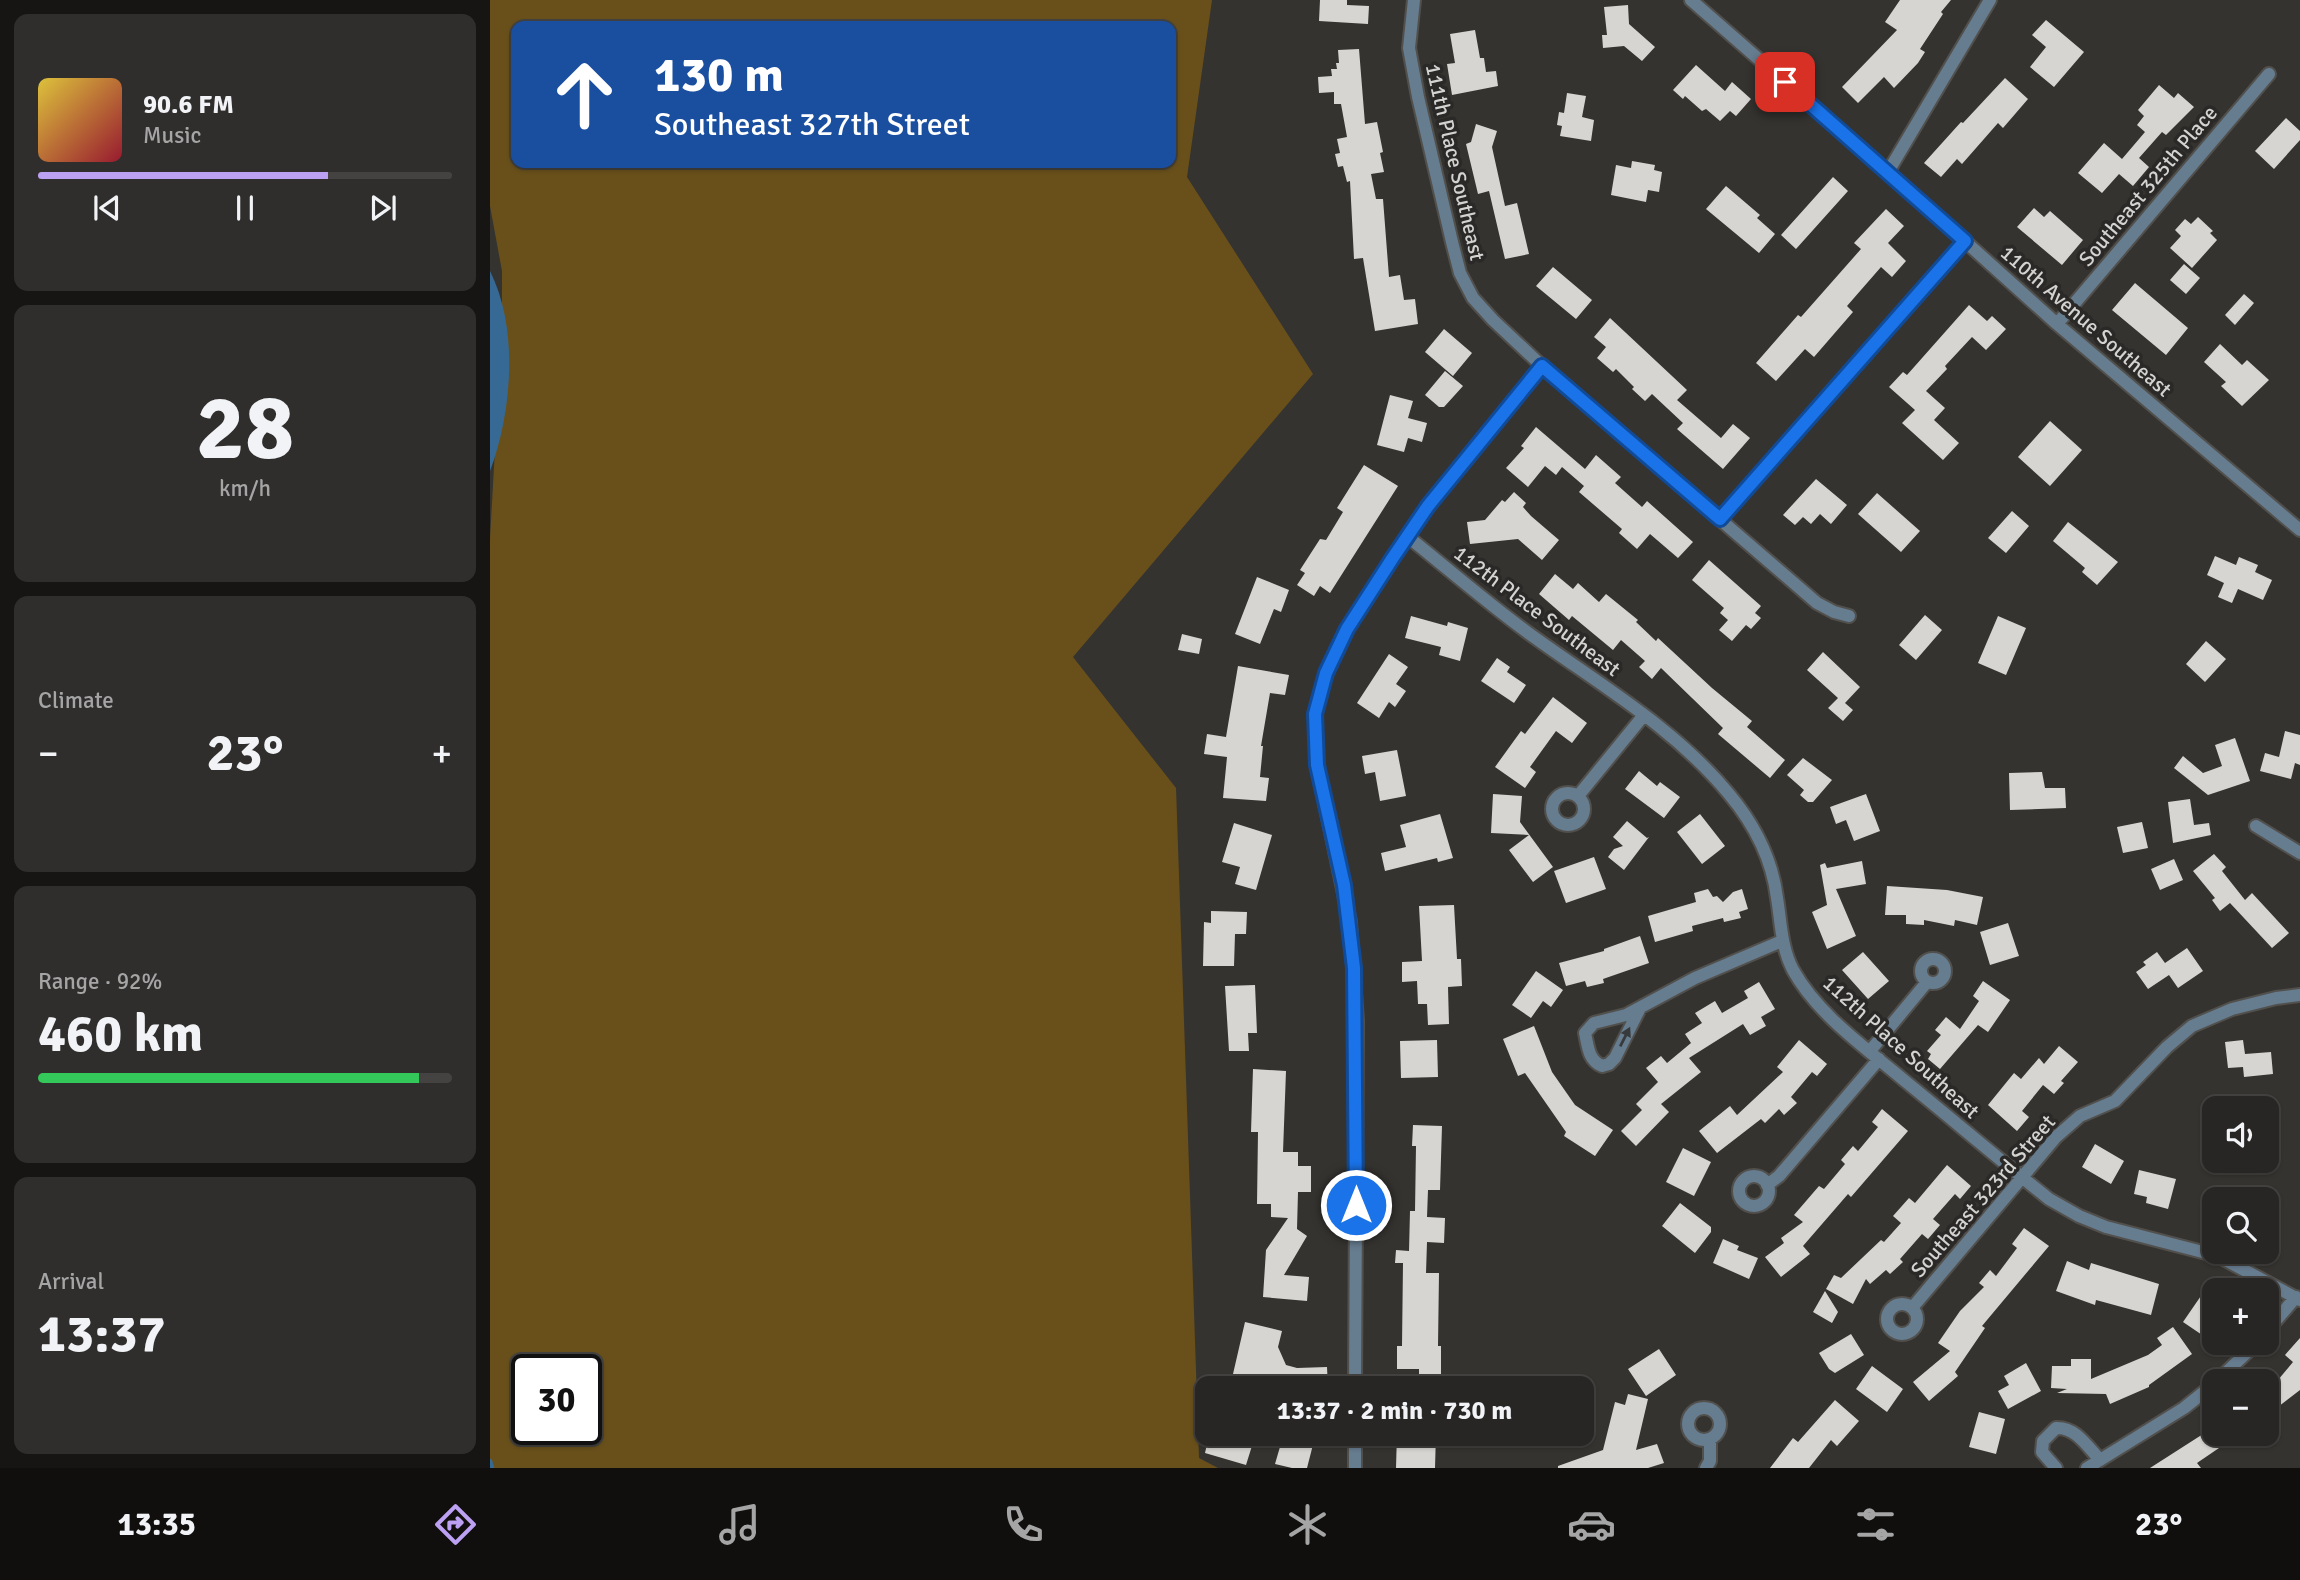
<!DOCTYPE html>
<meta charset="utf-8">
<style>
body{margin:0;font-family:Signika,sans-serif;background:#302e2c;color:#f1f3f6;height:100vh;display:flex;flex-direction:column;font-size:26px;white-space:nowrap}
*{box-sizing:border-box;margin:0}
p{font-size:23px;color:#a5a5a6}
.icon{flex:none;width:38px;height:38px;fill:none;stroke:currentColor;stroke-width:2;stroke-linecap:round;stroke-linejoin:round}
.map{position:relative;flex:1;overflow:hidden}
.sheet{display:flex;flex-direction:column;gap:14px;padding:14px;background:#161514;width:490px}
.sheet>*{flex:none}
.hud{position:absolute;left:21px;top:21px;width:665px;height:147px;border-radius:14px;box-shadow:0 2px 5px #0004,0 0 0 2px #444341;background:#1a4fa0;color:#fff;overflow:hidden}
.fabs{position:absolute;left:1712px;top:1096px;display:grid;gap:14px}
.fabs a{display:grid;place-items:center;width:77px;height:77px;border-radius:14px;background:#282624;box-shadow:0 2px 5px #0004,0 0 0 2px #444341;font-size:35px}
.speed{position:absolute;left:21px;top:1354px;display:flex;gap:14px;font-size:35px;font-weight:700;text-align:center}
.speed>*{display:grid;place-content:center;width:91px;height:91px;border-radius:50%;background:#282624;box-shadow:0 2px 5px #0004,0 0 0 2px #444341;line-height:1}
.speed .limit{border:4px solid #111;border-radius:10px;background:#fff;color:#111}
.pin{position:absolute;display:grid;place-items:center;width:60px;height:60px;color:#fff;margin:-30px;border-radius:14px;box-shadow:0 4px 10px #0006}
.me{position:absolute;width:77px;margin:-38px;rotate:0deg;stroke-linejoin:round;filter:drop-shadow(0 0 5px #0008)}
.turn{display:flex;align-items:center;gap:24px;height:147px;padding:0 28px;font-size:32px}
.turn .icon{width:91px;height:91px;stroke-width:2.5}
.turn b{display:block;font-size:49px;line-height:60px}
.big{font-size:52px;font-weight:700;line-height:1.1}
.sheet .widget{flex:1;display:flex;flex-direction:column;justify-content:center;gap:10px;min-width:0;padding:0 24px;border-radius:14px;background:#302e2c}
.sheet .dial{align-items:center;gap:0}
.dial b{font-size:91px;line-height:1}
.song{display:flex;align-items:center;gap:21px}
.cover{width:84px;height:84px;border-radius:10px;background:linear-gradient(135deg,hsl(50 70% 55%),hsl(350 70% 35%))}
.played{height:7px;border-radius:4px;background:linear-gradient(90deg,#bca0f2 70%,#444341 70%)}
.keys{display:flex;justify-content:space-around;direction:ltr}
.heat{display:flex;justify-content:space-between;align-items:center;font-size:38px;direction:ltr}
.charge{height:10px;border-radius:5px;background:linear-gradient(90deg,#34c759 92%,#444341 0)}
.trip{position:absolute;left:705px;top:1376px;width:399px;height:70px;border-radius:14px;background:#282624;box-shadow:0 2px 5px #0004,0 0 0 2px #444341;font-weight:700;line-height:70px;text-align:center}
.tabs{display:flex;height:112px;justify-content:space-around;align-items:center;background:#100f0e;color:#a5a5a6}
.tabs .icon{width:49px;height:49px}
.tabs .current{color:#bca0f2}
.tabs b{font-size:32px;color:#f1f3f6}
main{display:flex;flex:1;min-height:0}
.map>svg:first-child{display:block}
</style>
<main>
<section class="sheet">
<div class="widget">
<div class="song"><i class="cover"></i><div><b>90.6 FM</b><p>Music</p></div></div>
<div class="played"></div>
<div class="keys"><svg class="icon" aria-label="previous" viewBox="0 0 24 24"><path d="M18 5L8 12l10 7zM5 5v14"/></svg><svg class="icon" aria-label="pause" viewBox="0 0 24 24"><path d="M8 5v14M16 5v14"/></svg><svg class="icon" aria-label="next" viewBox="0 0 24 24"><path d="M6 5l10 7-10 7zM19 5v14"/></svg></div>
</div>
<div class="widget dial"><b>28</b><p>km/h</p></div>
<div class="widget"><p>Climate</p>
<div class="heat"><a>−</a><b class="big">23°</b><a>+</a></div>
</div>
<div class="widget"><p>Range · 92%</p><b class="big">460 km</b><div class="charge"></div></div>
<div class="widget"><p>Arrival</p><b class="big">13:37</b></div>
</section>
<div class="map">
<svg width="1810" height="1468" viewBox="0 0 1810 1468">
<rect width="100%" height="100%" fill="#353330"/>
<path fill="#69501b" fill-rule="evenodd" d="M0,0H722L697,177L823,374L583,657L686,788L709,1458L728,1468H0V539L12,323V271L0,206ZM26,26H681V163H26ZM37,1370H96V1430H37Z"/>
<path fill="#366a94" d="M0,271C29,329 22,412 0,471Z"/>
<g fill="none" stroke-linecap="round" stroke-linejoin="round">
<path stroke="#366a94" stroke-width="4.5" d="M0,1461L2,1468"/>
</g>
<path fill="#d7d5d2" d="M830,0H857V5L879,6L878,24L829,21Z
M1410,0H1461L1451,12L1453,14L1430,49L1435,52L1428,63L1404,88L1394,77L1368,103L1352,87L1407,30L1395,22Z
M1138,5L1139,24L1165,47L1152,61L1134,46L1113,48L1112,35H1117L1114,7Z
M1556,20L1594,52L1564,87L1540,67L1556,47L1542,35Z
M985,30L990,58H994L996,72L1006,71L1008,86L962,95L957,64L965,63L960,34Z
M869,49L875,124L887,122L893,152L890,153L894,172L881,174L886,199H893L899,277L910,275L914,300L925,299L928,324L885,331L873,258L864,259L860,181L857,182L853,166L848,167L845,154L850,153L847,139L857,137L851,104H844V92L829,93L828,77L842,76L841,69H847L846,63H849L848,50Z
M1206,65L1235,91L1242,82L1261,99L1246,116L1240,111L1230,121L1216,109L1212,111L1195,96L1193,99L1183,90Z
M1515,78L1538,99L1513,128L1508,123L1472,164L1467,159L1451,177L1434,163L1471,122L1473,123Z
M1669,85L1684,98L1688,93L1704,107L1676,135L1672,132L1649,158L1659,167L1643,186L1629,174L1612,193L1588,173L1614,143L1632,159L1655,132L1647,125L1654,116L1648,110Z
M1077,93L1096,96L1092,117L1104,120L1101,141L1070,136L1072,126L1067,125L1069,112L1074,113Z
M1796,118L1810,131V140L1784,169L1765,151Z
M986,124L1007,131L1002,147L1015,206L1027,203L1039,254L1015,259L999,191L988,194L976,144L981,142Z
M1142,161L1165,165L1164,170L1172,172L1169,192L1158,190L1156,202L1121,195L1126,165L1141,168Z
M1343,177L1358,191L1306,249L1291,235Z
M1236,186L1270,215L1267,218L1285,234L1269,253L1216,209Z
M1544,208L1554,217L1560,211L1593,240L1572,265L1527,227Z
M1396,209L1414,226L1398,243L1416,261L1402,277L1391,267L1357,306L1363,312L1324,357L1315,349L1286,381L1266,363L1308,315L1311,317L1371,249L1364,243Z
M1708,217L1723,231L1720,233L1727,240L1702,268L1680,248L1691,236L1685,230L1695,219L1701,224Z
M1694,264L1710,278L1696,294L1680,280Z
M1063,267L1102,300L1086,319L1046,286Z
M1645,283L1698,328L1676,355L1622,310Z
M1754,294L1764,303L1745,325L1735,315Z
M1479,305L1497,321L1502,316L1516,329L1496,350L1482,337L1455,366L1457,369L1436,391L1455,408L1444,420L1469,443L1453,460L1412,423L1425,410L1399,387L1413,372L1417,375Z
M1120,318L1197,390L1187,400L1231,438L1243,424L1260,438L1233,469L1187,429L1193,423L1162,394L1155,401L1142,389L1144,387L1126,369L1123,372L1107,358L1116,347L1104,337Z
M954,329L982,353L963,376L935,352Z
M1730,344L1752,365L1757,360L1779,380L1752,406L1731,386L1736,382L1714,362Z
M955,371L973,386L954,407H949L935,395Z
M900,395L923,401L918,418L937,423L932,442L918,438L914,452L887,445Z
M1560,421L1592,450L1560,486L1528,457Z
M1046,427L1095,469L1106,455L1131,477L1125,483L1152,507L1157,501L1203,542L1188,558L1160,534L1147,549L1129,533L1132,529L1089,492L1094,486L1072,467L1066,475L1055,466L1038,487L1016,468L1034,448L1031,446Z
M874,465L908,486L840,593L830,586L824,596L807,585L815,573L810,570L830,539L836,540L853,512L847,508Z
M1326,479L1357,505L1341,524L1330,514L1321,524L1313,517L1305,525L1293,515Z
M1024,492L1036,503L1033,507L1041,516L1069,540L1052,560L1028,539L980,544L977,522L995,520L1012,500L1015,502Z
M1387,493L1430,531L1411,552L1368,514Z
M1522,511L1539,526L1516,553L1498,538Z
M1578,522L1628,562L1607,585L1592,572L1595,568L1563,541Z
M1725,556L1746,565L1749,557L1768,565L1765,572L1782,580L1773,600L1748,589L1742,603L1728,597L1734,583L1717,575Z
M1219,560L1271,606L1265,613L1271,618L1261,629L1256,625L1242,641L1229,630L1238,620L1230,613L1234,608L1202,580Z
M1065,574L1083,589L1088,583L1109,602L1116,594L1148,620L1146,622L1166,641L1168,638L1222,688L1262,721L1257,727L1295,760L1280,778L1228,734L1233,728L1171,668L1162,679L1149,667L1155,661L1131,640L1123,650L1082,616L1079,620L1049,594Z
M767,577L799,590L791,612L784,609L770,644L745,634Z
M1435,615L1452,630L1426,660L1409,645Z
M921,616L957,626L958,622L978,628L970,661L949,655L951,647L915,638Z
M1508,616L1536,628L1516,675L1488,663Z
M692,634L712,639L709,654L688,650Z
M1716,641L1736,659L1715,682L1696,664Z
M1333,652L1370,687L1355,703L1363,710L1353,721L1338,708L1348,698L1317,670Z
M899,654L918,667L906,684L916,691L905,707L899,702L889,718L867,703Z
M1007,658L1020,667L1017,672L1036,685L1024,703L991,681Z
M748,666L799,675L795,695L780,693L771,746H773L770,777L779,778L776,801L733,798L737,757L714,754L717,734L736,737Z
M1063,697L1097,723L1082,743L1066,731L1040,767L1046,772L1035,788L1005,767L1031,731L1035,734Z
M1795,731L1810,735V765L1805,763L1801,779L1770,771L1775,753L1789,757Z
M1745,738L1760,781L1718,795L1684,768L1693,756L1713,773L1732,766L1725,745Z
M907,750L916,796L890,801L885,772L875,774L872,756Z
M1313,758L1342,780L1323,802H1318L1310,795L1314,790L1297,775Z
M1149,771L1167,786L1170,782L1190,797L1174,818L1135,789Z
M1552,772L1555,788H1575L1576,808L1520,810L1519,773Z
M1003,794L1032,796L1030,822L1063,867L1043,882L1019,850L1039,835L1001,833Z
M1376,794L1390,831L1364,841L1356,820L1346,824L1340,807Z
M1700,799L1704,825L1719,823L1721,835L1683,843L1678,802Z
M950,814L963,858L948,862L947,858L895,871L891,853L916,847L910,825Z
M1210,814L1235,846L1212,864L1187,832Z
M1137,821L1157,838L1159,837L1134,870L1118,857L1124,849L1133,846L1123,837Z
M1652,822L1658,848L1633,853L1627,827Z
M744,823L782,835L766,890L745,884L750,867L732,862Z
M1724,854L1736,867L1732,871L1755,900L1762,893L1799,933L1782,948L1740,903L1730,911L1722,900L1725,898L1703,871Z
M1104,857L1116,889L1076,903L1064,871Z
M1684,859L1693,880L1670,890L1661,869Z
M1372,861L1376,884L1346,889L1366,936L1337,949L1322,912L1337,905L1330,865L1335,863L1337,868Z
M1397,886L1457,890L1493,897L1487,925L1465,920L1464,926L1434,920V925L1416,924V915H1395Z
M1218,889L1223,897L1227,896L1233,902L1243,892L1252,889L1258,909L1249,912L1251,918L1234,922L1233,918L1202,926L1203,931L1165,942L1158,916L1206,902L1204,893Z
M964,905L967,959H971L972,986L958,987L959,1024L938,1025L937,1004H928L927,981L912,982V962L932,961L929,906Z
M721,911L757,912L756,934H745L744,966H713L714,922L721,923Z
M1518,923L1529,956L1500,965L1490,932Z
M1150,936L1159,963L1113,979L1114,983L1097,987L1095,981L1076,986L1069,963L1114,951V949Z
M1697,948L1713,971L1688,988L1679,975L1658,989L1646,972L1656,965L1653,962L1667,952L1675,963Z
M1373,952L1399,981L1378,999L1352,970Z
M1046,971L1073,990L1061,1007L1053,1001L1041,1018L1022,1005Z
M1493,981L1520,1000L1498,1032L1488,1025L1450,1069L1438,1059L1441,1054L1437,1051L1451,1035L1445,1030L1456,1017L1470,1029L1489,1001L1483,996Z
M1269,982L1285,1009L1271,1017L1276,1026L1260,1035L1253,1024L1199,1058L1211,1072L1171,1104L1179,1112L1146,1146L1131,1131L1152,1110L1146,1104L1168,1082L1156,1068L1171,1056L1177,1063L1201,1043L1195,1034L1212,1023L1205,1013L1225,1001L1232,1013L1258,998L1254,991Z
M765,985L767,1033H758L759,1051H739L735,986Z
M1044,1026L1062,1072L1085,1105L1123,1130L1105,1156L1074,1136L1076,1132L1035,1073L1028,1076L1013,1039Z
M947,1040L948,1077L911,1078L910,1041Z
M1309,1040L1337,1064L1327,1076L1322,1072L1301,1097L1307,1103L1294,1115L1289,1109L1275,1123L1271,1119L1227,1153L1209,1131L1240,1106L1247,1115L1293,1072L1287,1067Z
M1753,1040L1755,1054L1781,1052L1783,1074L1754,1077L1753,1067L1738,1068L1735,1042Z
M1569,1046L1588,1062L1571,1081L1574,1083L1564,1094L1553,1085L1532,1111L1539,1117L1527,1131L1498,1105L1524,1073L1531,1079L1549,1058L1554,1064Z
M763,1069L796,1071L793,1152H808V1166H821V1192H808L807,1229L817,1236L794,1275L819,1277L817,1301L773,1297L776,1250L798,1218L781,1217V1204H767L768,1132H761Z
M1392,1109L1418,1131L1361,1197L1358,1194L1313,1246L1320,1254L1291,1277L1275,1257L1294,1243L1291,1238L1313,1222L1304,1215L1329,1186L1334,1189L1355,1164L1351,1160L1363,1146L1368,1151L1388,1127L1382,1122Z
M923,1125L952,1126L950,1190H938L937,1217L955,1218L954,1243L937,1242L936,1273H949L948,1346H951V1388H929V1369H907V1346H912L913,1263H905L906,1250L919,1251L920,1211H925L926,1146H922Z
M1605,1144L1634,1161L1621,1184L1592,1167Z
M1193,1148L1221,1162L1204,1196L1176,1182Z
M1457,1165L1481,1186L1470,1199L1465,1194L1443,1219L1450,1225L1438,1239L1432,1234L1410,1259L1413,1262L1400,1274L1396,1270L1380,1284L1376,1279L1363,1304L1336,1289L1344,1275L1351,1278L1391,1240L1394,1242L1411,1223L1403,1216L1419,1198L1425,1203Z
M1649,1170L1686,1179L1678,1209L1656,1203L1657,1197L1644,1194Z
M1190,1203L1221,1227V1232L1205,1253L1172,1226Z
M1534,1228L1559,1246L1492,1326L1495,1328L1465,1372L1468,1376L1439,1401L1423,1382L1460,1351L1448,1343L1470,1311L1494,1287L1489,1283L1500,1270L1506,1276L1527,1248L1522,1244Z
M1233,1239L1249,1246L1247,1250L1268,1258L1259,1279L1223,1263Z
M1577,1261L1599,1270L1601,1263L1669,1284L1661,1315L1606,1300L1605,1305L1566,1291Z
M1715,1290L1724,1297V1343L1693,1322Z
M1335,1291L1348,1312L1342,1323L1323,1312Z
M755,1322L792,1331L788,1347L796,1365L807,1368L837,1367L838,1388H799L743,1374Z
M1683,1327L1702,1354L1659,1385V1387L1620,1404L1616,1394L1567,1393L1577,1389L1561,1388L1562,1366H1581V1359H1601V1379L1658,1355L1672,1345L1667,1338Z
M1361,1334L1374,1355L1345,1373L1339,1369L1329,1353Z
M1810,1338V1390L1776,1416V1377L1783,1386L1803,1362L1795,1355Z
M1169,1349L1186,1375L1156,1396L1138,1369Z
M1536,1363L1551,1391L1518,1409L1508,1391L1519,1385L1514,1376Z
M1382,1366L1413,1389L1397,1412L1366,1389Z
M1138,1394L1158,1399L1146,1450L1167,1444L1174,1463L1158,1468H1068V1466L1113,1450L1125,1402L1135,1405Z
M1345,1400L1369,1421L1347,1446L1341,1440L1319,1468H1280L1303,1438L1308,1442Z
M1489,1412L1515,1419L1506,1454L1479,1447Z
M1724,1427V1433H1751L1707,1463L1711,1468H1660Z
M729,1433H766L756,1465L715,1453L719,1435L728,1437Z
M794,1433H826L817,1468H802L785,1464Z
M907,1433H946L945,1468H906Z"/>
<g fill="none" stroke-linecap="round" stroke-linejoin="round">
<defs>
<path id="street" d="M924,0L919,48L928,97L962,242L970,273L983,298L1003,320L1052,366L1327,603L1344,612L1359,616
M1201,0L1398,172L1567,324L1810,530
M1398,172L1500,0
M1567,324L1779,74
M1230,519L1475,241
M917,536C957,568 996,602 1037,632C1107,683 1184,727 1239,794C1265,825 1282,858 1287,898C1291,922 1291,947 1303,970C1328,1015 1376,1048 1415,1081C1463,1120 1510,1160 1559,1199L1589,1216L1616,1227L1728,1256L1810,1300
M1062 809a16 16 0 1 1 32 0a16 16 0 1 1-32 0Z
M1088,796L1154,715
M1766,826L1810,853
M1431 971a12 12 0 1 1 24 0a12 12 0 1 1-24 0Z
M1150,1008L1125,1058L1119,1064L1112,1066C1098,1060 1098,1046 1095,1033L1104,1023L1136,1015L1205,978L1292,941
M1380,1051L1437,982
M1249 1191a15 15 0 1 1 30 0a15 15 0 1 1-30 0Z
M1277,1185L1289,1176L1389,1059
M1397 1319a15 15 0 1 1 30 0a15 15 0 1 1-30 0Z
M1422,1308L1566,1137L1590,1116L1625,1101L1677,1047L1702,1026L1742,1009L1786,998L1810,995
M1776,1332L1806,1297
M1727,1381L1768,1342
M865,1388L867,1021L860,922L827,765L825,714L836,673L857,629L917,536L938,506L1052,366
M1198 1424a16 16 0 1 1 32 0a16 16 0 1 1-32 0Z
M865,1468V1433
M1216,1468L1220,1461V1440
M1566,1468L1552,1452L1553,1441L1566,1428C1586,1427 1597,1446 1610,1460
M1597,1468L1694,1408L1724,1384"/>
</defs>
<use href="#street" stroke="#51504d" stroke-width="16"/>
<use href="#street" stroke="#667c8f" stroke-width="12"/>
</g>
<defs><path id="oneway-solid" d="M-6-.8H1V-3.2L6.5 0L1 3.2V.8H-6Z" transform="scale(1.75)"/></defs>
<use fill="#373a3c" href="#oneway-solid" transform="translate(1135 1037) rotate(-63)"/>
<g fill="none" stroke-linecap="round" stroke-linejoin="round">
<defs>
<path id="route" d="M866,1205L864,968L854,885L827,765L825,714L836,673L857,629L902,559L938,506L1052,366L1230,519L1475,241L1295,82"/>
</defs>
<use href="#route" stroke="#114b97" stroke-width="18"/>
<use href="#route" stroke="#1a73e8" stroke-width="12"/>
</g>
<g text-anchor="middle" stroke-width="7" stroke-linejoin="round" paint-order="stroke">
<g font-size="21" fill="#d3d3d1" stroke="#2b2927">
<text transform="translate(965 162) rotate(77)" y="7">111th Place Southeast</text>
<text transform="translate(1658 186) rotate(-50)" y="7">Southeast 325th Place</text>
<text transform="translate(1596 321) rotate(41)" y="7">110th Avenue Southeast</text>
<text transform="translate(1047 611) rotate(37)" y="7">112th Place Southeast</text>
<text transform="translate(1411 1047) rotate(42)" y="7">112th Place Southeast</text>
<text transform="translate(1493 1196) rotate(-49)" y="7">Southeast 323rd Street</text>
</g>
</g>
</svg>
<div class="fabs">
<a><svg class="icon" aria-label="sound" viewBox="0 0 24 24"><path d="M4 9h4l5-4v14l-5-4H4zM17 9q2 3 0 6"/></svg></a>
<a><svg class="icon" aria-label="search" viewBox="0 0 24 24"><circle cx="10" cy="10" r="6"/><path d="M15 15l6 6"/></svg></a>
<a>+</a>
<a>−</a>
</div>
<div class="speed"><div class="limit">30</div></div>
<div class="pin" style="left:1295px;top:82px;background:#d93025"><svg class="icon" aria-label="arrive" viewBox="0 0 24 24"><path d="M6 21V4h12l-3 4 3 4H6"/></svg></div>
<svg class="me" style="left:866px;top:1205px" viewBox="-20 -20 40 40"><circle r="17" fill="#1a73e8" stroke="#fff" stroke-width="3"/><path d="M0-11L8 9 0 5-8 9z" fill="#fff"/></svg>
<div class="trip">13:37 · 2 min · 730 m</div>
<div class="hud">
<div class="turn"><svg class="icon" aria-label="ahead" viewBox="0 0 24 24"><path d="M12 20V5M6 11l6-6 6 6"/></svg><div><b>130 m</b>Southeast 327th Street</div></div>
</div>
</div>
</main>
<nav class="tabs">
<b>13:35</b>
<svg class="icon current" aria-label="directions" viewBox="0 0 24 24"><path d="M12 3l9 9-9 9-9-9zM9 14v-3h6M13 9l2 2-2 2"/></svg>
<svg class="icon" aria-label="music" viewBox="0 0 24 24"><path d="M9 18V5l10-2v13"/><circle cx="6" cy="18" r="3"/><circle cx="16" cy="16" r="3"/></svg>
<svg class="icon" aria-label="phone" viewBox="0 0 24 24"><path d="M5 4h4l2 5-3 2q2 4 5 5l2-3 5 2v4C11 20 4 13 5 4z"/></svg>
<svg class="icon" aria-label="climate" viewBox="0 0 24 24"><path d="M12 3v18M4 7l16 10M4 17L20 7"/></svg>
<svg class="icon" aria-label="car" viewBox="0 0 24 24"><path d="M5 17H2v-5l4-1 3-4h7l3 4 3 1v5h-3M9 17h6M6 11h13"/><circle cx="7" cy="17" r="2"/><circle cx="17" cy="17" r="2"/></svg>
<svg class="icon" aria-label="filters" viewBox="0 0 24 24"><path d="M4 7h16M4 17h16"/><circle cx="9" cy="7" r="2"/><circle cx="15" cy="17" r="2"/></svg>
<b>23°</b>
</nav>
